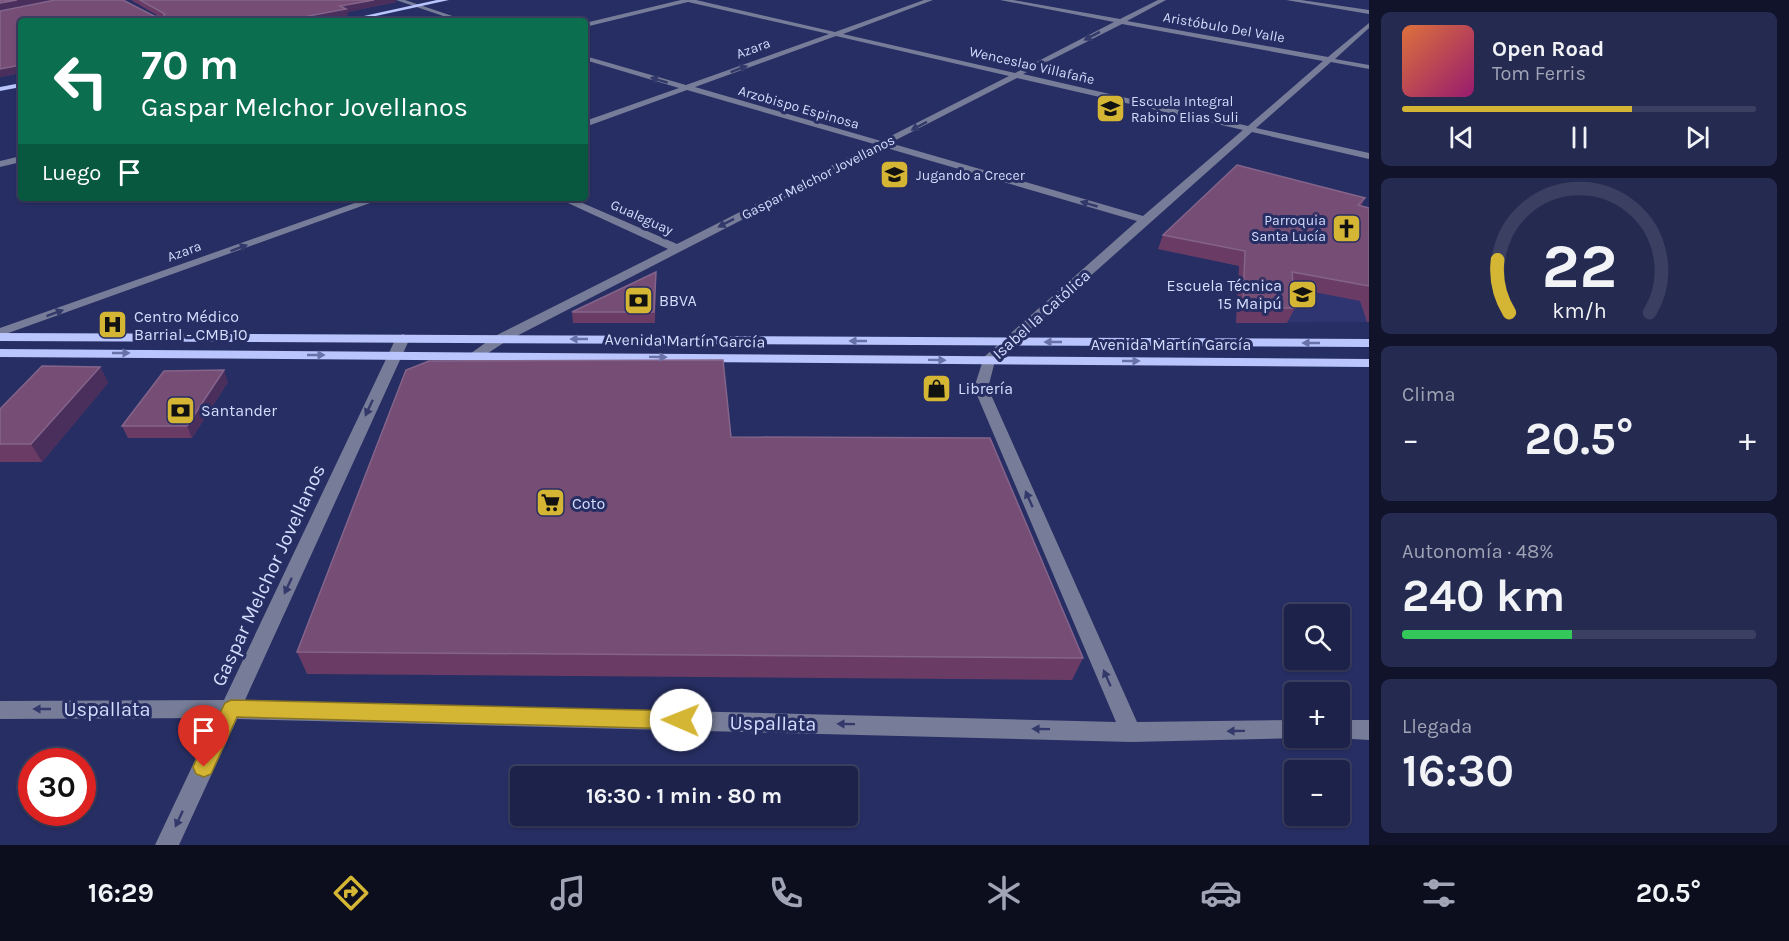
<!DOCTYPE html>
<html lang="es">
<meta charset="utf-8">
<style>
body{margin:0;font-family:Karla,sans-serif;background:#252a51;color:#f1f3f6;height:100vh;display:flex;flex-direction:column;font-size:22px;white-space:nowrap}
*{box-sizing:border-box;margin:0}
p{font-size:20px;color:#a0a4b5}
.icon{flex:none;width:33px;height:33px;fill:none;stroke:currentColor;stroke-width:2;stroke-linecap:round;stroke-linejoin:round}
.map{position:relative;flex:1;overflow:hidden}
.panel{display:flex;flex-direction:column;gap:12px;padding:12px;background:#101329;width:420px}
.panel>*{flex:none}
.top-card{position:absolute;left:18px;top:18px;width:570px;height:183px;border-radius:6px;box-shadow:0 2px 4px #0004,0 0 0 2px #3b3f62;background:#0b6e4f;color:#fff;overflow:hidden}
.fabs{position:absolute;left:1284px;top:604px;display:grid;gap:12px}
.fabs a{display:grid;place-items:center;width:66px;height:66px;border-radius:6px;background:#1d224a;box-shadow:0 2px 4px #0004,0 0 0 2px #3b3f62;font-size:30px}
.speed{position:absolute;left:18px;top:748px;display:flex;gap:12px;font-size:30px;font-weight:700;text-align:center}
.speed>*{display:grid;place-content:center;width:78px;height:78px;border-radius:50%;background:#1d224a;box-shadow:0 2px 4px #0004,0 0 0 2px #3b3f62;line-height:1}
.speed .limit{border:9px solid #d22;background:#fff;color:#111}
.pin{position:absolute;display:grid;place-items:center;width:51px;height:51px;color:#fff;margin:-62px -26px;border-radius:50% 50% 50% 0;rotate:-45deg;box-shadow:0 0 6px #0007}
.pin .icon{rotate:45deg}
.me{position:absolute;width:66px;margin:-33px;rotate:271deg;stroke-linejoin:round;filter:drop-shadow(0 0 4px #0008)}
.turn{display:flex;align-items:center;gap:21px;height:126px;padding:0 24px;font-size:27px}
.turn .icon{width:78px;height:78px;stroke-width:2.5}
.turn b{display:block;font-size:42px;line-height:51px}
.then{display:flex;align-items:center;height:57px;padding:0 24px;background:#0003;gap:12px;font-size:22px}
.big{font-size:45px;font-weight:700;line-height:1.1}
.panel .tile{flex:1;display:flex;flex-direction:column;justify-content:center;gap:9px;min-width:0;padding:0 21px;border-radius:9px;background:#252a51}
.panel .dial{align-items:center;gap:0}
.dial svg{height:156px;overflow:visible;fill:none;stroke:#3b3f62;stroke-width:7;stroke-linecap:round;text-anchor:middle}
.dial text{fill:#f1f3f6;stroke:none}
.song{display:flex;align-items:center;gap:18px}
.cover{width:72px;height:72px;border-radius:9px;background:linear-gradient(135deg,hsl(20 70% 55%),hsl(320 70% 35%))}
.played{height:6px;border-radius:3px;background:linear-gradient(90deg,#d5b534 65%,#3b3f62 65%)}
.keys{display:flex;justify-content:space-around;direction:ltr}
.heat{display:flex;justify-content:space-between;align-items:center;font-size:33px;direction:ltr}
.charge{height:9px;border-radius:4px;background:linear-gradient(90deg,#34c759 48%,#3b3f62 0)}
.trip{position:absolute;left:510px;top:766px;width:348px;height:60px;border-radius:6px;background:#1d224a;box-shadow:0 2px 4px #0004,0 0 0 2px #3b3f62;font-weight:700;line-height:60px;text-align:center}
.tabs{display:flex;height:96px;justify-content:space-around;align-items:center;background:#0c0e1e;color:#a0a4b5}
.tabs .icon{width:42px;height:42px}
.tabs .on{color:#d5b534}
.tabs b{font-size:27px;color:#f1f3f6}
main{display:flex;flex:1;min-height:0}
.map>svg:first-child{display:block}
</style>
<main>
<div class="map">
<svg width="1369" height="845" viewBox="0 0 1369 845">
<rect width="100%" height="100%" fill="#272e63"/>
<path fill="#2e3571" d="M1178,231L1369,265V322L1236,323L1239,266L1158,249Z"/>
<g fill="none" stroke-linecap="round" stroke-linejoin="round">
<path fill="#777d98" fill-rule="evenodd" d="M396,0H405L467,21H458Z
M681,0H696L835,32L924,0H933L843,34L1015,73L1114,22L1000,0H1013L1120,19L1158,0H1166L1127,21L1328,57L1369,23V28L1335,59L1369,65V69L1331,62L1256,128L1369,153V159L1252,132L995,361L988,388L1137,722L1294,720V738H1299L1131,742L237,719L179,845H155L215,718L0,719V701L224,700L396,338L403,334L410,338L245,700L1116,722L974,388L984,357L1137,221L883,147L505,342L479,359H469L467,356L495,336L668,249L557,198H571L677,244L874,144L687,90L585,127V121L679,88L585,60V56L686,85L829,34L688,2L585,27V23ZM1122,24L1323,61L1248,126L1023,74ZM836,36L1009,76L881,141L695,87ZM1017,78L1243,130L1143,216L890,143Z
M1286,0H1301L1369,10V14Z
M21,156V162L0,167V161Z
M369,198H384L0,336V328Z
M1340,720H1369V740L1335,738H1340Z"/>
<path fill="#b9c5fc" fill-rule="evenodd" d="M437,0H449L353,21H341Z
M21,83V87L0,91V87Z
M0,333L1369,339V347L0,341Z
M0,349L1369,359V367L0,357Z"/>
</g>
<path fill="#6a3c65" d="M131,0H395L396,2L347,12L348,15L318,21H21V73L0,77V11L160,17Z
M1365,198L1361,206L1369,208V322H1367L1360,301L1293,288L1295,308L1287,323H1236L1239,266L1158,249L1163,235Z
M656,272L655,323H573L572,312Z
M100,367L108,383L42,462H0V409Z
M228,382L192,438H128L122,426Z
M731,437L1083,658L1072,680L307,674L297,652Z"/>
<path fill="#4a2f5d" d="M17,0H52L0,10V3Z
M374,0H395L396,2L347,12L348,15L318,21H282L340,6Z
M21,65V73L0,77V69Z
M100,367L108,383L42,462L31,444Z
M224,370L228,382L192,438L187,426Z"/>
<path fill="#764d75" stroke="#84648a" stroke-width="1.5" d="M0,0H17L0,3Z
M55,0H123L154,16L163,17L165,14L140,0H374L340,6L346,9L282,21H21V65L0,69V11Z
M1237,165L1365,198L1358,205L1369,208V286L1292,272L1295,308H1243L1245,251L1163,235Z
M656,272L654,312H572Z
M723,360L731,437L990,438L1083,658L297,652L406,370L429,361Z
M42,366L100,367L31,444H0V409Z
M224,370L187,426H122L164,371Z"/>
<defs><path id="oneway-solid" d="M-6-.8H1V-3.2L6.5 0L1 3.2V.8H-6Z" transform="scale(1.5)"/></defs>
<g fill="#333a6b">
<use href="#oneway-solid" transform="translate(1092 36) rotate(153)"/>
<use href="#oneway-solid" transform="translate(739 69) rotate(-20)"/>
<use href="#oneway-solid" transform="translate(659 80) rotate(-163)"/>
<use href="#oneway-solid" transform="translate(919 126) rotate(152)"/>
<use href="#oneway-solid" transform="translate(1089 204) rotate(-164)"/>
<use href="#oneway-solid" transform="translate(726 223) rotate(153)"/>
<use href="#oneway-solid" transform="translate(239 248) rotate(-20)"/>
<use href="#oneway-solid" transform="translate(55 313) rotate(-20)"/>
<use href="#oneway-solid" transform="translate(369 408) rotate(115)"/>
<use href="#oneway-solid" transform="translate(1029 499) rotate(-114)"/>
<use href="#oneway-solid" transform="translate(288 586) rotate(115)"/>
<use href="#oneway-solid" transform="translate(1107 678) rotate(-114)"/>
<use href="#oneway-solid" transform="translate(42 709) rotate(180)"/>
<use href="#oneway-solid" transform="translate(846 724) rotate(-179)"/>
<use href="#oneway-solid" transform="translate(1041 729) rotate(-179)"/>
<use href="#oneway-solid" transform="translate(1236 731) rotate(179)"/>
<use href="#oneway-solid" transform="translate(179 819) rotate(115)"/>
</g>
<g fill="#6972a8">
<use href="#oneway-solid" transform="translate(579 339) rotate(-180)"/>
<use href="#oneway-solid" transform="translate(858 341) rotate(-180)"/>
<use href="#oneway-solid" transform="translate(1053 342) rotate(-180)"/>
<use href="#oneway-solid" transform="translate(1311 343) rotate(-180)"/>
<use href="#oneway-solid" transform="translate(121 353)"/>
<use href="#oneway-solid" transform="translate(316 355)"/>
<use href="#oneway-solid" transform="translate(658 357) rotate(1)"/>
<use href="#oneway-solid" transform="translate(937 360) rotate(1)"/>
<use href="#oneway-solid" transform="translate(1131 361)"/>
</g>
<path fill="#d5b534" stroke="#8a7622" stroke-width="1.5" d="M231,700L681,711L688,714L691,720L688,726L681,729L237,717L211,774L204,777L196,774L193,767L196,760L225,703Z"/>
<defs>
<symbol id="school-square" viewBox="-11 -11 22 22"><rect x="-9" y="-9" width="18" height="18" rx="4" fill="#d5b534" stroke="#272e63"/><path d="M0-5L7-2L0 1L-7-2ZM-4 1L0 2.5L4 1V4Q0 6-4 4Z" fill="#111"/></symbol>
<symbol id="church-square" viewBox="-11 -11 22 22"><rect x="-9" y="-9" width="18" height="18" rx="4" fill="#d5b534" stroke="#272e63"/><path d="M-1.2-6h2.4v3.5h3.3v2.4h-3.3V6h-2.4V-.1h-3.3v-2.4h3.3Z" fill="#111"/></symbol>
<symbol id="bank-square" viewBox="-11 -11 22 22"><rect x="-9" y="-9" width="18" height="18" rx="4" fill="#d5b534" stroke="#272e63"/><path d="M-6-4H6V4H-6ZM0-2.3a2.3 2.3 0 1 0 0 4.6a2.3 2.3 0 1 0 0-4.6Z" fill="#111"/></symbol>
<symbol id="hospital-square" viewBox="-11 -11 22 22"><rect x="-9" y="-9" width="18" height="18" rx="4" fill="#d5b534" stroke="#272e63"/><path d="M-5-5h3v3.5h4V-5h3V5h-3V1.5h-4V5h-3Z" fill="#111"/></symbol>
<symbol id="shop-square" viewBox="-11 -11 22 22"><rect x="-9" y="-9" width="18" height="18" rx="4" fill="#d5b534" stroke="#272e63"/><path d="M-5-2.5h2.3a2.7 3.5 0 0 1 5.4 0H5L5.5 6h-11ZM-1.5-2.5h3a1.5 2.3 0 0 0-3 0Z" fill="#111"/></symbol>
<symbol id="supermarket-square" viewBox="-11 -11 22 22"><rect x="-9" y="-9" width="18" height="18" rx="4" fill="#d5b534" stroke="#272e63"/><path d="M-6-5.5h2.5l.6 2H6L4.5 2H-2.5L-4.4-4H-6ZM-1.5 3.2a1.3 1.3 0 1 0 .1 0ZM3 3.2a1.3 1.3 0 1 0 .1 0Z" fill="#111"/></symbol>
</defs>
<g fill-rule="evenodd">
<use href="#school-square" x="1094" y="92" width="33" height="33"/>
<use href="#school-square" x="878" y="158" width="33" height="33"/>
<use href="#church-square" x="1330" y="212" width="33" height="33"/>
<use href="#school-square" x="1286" y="278" width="33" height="33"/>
<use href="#bank-square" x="622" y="284" width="33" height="33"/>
<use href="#hospital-square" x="96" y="308" width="33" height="33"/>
<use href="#shop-square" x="920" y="372" width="33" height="33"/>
<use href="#bank-square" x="164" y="394" width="33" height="33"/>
<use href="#supermarket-square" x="534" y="486" width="33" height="33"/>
</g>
<g text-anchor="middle" stroke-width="6" stroke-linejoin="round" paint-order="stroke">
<g font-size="14" fill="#d5ddfe" stroke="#272e63">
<text transform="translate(1224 27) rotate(10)" y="5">Aristóbulo Del Valle</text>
<text transform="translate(753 48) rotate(-20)" y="5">Azara</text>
<text transform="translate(1032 65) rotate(13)" y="5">Wenceslao Villafañe</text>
<text transform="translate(799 107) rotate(16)" y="5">Arzobispo Espinosa</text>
<text transform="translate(818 177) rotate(-27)" y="5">Gaspar Melchor Jovellanos</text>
<text transform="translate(642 217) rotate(24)" y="5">Gualeguay</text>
<text transform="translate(184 251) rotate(-20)" y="5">Azara</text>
</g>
<g font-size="14" fill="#d5ddfe" stroke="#272e63" text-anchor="start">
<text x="1131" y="106">Escuela Integral<tspan x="1131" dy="16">Rabino Elias Suli</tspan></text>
<text x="916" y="180">Jugando a Crecer</text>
<text x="1326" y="225" text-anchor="end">Parroquia<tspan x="1326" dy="16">Santa Lucía</tspan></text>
</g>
<g font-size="16" fill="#d5ddfe" stroke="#272e63" text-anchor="start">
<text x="1282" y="291" text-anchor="end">Escuela Técnica<tspan x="1282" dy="18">15 Maipú</tspan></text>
<text x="659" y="306">BBVA</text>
<text x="134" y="322">Centro Médico<tspan x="134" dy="18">Barrial - CMB 10</tspan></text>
<text x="958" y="394">Librería</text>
<text x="201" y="416">Santander</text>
<text x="572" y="509">Coto</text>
</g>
<g font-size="16" fill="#d5ddfe" stroke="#272e63">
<text transform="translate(1041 314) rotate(-42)" y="6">Isabel la Católica</text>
<text transform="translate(685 340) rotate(1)" y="6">Avenida Martín García</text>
<text x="1171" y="350">Avenida Martín García</text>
</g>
<g font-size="20" fill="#d5ddfe" stroke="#272e63">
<text transform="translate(268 575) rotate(-65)" y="7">Gaspar Melchor Jovellanos</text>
<text x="107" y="716">Uspallata</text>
<text transform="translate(773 723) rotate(1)" y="7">Uspallata</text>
</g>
</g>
</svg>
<div class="fabs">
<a><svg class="icon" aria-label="search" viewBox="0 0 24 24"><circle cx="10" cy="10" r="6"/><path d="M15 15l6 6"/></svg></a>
<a>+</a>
<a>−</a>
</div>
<div class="speed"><div class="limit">30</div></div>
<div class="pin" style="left:204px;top:767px;background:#d93025"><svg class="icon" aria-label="arrive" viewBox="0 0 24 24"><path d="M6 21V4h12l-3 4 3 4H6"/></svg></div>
<svg class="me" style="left:681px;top:720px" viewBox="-20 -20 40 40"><circle r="19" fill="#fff"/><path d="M0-13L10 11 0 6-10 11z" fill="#d5b534"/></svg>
<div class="trip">16:30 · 1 min · 80 m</div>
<div class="top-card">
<div class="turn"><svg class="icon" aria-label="left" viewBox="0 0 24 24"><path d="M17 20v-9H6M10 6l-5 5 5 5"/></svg><div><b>70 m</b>Gaspar Melchor Jovellanos</div></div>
<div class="then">Luego<svg class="icon" aria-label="arrive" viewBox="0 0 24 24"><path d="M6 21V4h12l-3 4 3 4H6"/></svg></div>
</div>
</div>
<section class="panel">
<div class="tile">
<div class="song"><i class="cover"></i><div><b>Open Road</b><p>Tom Ferris</p></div></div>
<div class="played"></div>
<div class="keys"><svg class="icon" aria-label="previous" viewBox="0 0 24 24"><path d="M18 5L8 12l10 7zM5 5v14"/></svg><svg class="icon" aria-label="pause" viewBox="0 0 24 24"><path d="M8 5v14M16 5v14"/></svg><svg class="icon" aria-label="next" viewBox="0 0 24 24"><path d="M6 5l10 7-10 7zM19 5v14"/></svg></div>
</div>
<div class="tile dial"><svg viewBox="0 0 100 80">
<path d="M14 69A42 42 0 1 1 86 69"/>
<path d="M14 69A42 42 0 0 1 8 42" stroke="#d5b534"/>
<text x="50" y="56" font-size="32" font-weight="700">22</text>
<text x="50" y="72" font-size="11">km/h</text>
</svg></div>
<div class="tile"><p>Clima</p>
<div class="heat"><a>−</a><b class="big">20.5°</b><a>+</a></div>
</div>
<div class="tile"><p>Autonomía · 48%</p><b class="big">240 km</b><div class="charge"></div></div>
<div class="tile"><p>Llegada</p><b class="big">16:30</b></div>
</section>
</main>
<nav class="tabs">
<b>16:29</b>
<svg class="icon on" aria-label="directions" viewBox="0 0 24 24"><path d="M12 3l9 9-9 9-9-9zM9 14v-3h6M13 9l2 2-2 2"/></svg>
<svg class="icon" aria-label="music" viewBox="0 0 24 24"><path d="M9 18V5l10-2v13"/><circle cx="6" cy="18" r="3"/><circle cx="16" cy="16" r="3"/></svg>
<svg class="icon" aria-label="phone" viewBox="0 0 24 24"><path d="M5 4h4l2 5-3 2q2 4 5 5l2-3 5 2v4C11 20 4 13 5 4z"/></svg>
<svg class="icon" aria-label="climate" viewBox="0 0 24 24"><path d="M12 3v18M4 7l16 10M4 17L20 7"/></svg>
<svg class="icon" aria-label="car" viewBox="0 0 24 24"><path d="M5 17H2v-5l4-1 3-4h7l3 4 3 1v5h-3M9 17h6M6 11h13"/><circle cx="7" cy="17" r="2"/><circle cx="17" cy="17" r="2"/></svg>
<svg class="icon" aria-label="filters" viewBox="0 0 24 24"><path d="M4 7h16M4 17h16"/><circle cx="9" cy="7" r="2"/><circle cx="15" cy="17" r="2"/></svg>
<b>20.5°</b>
</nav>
